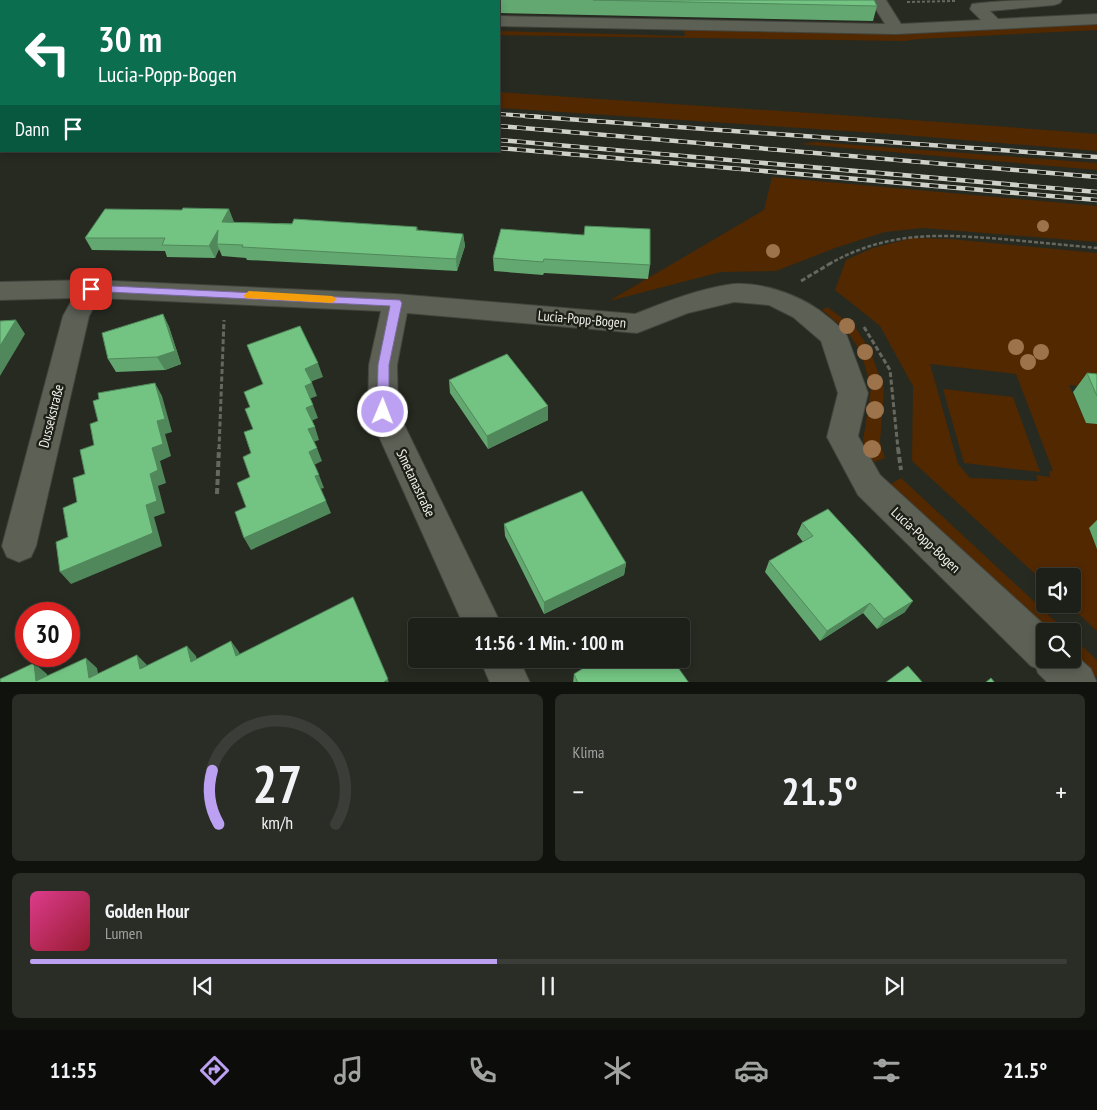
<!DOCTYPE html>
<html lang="de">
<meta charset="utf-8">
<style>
body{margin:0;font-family:"PT Sans Narrow",sans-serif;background:#2a2d26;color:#f1f3f6;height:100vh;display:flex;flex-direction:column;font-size:19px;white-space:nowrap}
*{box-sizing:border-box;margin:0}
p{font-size:16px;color:#a0a3a2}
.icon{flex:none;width:28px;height:28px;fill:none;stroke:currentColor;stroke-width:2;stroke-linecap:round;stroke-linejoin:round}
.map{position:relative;height:682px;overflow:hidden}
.drawer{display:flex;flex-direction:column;gap:12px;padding:12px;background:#10120e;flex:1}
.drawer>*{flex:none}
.top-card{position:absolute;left:0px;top:0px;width:500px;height:152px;box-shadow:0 2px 8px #0003,0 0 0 1px #3b3e38;background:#0b6e4f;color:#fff;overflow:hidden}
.tools{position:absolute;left:1036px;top:568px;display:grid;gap:10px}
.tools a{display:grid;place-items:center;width:45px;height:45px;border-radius:5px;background:#1d2019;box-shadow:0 2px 8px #0003,0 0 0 1px #3b3e38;font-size:25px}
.speed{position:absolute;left:15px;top:602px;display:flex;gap:10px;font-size:25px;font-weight:700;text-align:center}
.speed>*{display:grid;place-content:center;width:65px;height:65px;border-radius:50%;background:#1d2019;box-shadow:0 2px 8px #0003,0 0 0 1px #3b3e38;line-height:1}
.speed .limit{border:8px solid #d22;background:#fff;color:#111}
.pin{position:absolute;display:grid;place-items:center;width:42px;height:42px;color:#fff;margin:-21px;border-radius:10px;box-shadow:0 2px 8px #0006}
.me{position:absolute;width:55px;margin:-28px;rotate:1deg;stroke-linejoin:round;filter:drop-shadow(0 0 4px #0008)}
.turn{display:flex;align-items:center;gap:18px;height:105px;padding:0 15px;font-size:22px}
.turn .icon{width:65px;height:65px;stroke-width:2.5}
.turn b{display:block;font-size:35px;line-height:42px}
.then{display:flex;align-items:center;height:48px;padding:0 15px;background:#0003;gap:10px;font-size:19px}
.big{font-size:38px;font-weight:700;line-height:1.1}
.drawer .card{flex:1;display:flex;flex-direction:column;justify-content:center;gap:8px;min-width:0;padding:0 18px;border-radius:8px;background:#2a2d26}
.drawer .dial{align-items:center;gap:0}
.dial svg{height:130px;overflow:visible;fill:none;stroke:#3b3e38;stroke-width:7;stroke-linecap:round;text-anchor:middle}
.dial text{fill:#f1f3f6;stroke:none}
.song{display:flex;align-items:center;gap:15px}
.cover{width:60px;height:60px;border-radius:8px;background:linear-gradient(135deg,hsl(330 70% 55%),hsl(350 70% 35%))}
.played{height:5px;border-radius:2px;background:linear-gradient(90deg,#bca0f2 45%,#3b3e38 45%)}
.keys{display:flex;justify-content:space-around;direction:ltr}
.heat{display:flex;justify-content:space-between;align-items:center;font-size:28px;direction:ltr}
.drawer .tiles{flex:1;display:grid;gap:12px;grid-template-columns:1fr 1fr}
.card:last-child{grid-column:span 2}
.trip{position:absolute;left:408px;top:618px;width:282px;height:50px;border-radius:5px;background:#1d2019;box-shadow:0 2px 8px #0003,0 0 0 1px #3b3e38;font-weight:700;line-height:50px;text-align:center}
.menu{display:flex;height:80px;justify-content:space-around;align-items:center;background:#0c0d0a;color:#a0a3a2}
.menu .icon{width:35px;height:35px}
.menu .on{color:#bca0f2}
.menu b{font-size:22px;color:#f1f3f6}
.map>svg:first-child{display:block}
</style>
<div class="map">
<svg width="1097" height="683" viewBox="0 0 1097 683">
<rect width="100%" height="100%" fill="#272a21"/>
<path fill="#512800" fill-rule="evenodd" d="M1097,21V30L920,39L905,41L499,35V31L685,36L684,29Z
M499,92C698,106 898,118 1097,134V151L892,134L499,108Z
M816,142L1097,163V170L800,144Z
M772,177L1097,206V242L923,228L885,232L835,248L776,271L721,272L609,301L764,210Z
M912,238L950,239L1097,253V388L1069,385L1086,423L1097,424V529H1089L1097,549V631L1068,604H1072V576H1045V583L912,461L913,386L880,326L835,290L846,260L873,248ZM930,364L1016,374L1053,471H1049L1050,477L1036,475L1038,481L970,478L958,464Z
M827,307L855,327L870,350L884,389L880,442L885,458L872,463L863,441L871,388L861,352L847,331L822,310Z
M943,389L1013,397L1040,472L964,463Z
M901,478L1066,631H1049L891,484Z
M1072,637L1097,660V677L1073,654Z"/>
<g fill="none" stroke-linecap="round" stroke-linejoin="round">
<defs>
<path id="minor" d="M870,0H886L901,24L981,20L970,9L972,4C1001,0 1033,0 1062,0L1060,3L1054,5L990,11L998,19L1097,14V24L896,34L499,26V16L885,24Z
M91,280L396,294L635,314C665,302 701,288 733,284C761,282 797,294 819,310C829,318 840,325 847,336L868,393L858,436L880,475L1051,631H1045V659H1072V652L1091,669L1097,683H1048L1038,673L1036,668L1031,666L858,495L827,437L838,393L821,341L793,317L769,305L734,302L688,313L637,333L407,313L397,365L398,412L502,626H464L368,412L369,365L381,311L99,298L89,316L36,546L31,557L19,562L7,557L2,546L63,316L73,298L0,300V282Z
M480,659H519L530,683H490Z"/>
</defs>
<use href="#minor" stroke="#42443c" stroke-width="2"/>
<path stroke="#666860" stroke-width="2" stroke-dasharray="3 2" stroke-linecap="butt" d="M907,2L955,1"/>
<path stroke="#666860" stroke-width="2.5" stroke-dasharray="4 2" stroke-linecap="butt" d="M829,264C888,231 938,234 1002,239C1034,242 1065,245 1097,248"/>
<path stroke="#666860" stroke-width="3" stroke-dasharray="5 2.5" stroke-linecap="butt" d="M801,281L831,263
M864,327L890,370L898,449
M219,449L224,320"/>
<path stroke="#666860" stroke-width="4" stroke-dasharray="6 3" stroke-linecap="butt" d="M898,448L901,470
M217,494L219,448
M1068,626L1078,636"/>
<use href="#minor" fill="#5d6055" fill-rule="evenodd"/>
<defs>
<path id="rail-far1" d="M499,114L542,117"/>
<path id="rail" d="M525,116L1097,157
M499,126L1097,177
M499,140L1097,192
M499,148L1097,200"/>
</defs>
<use href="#rail-far1" stroke="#ced0c9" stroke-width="4"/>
<use href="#rail" stroke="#ced0c9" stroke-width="4.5"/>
<use href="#rail-far1" stroke="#1e2017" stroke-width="2.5" stroke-dasharray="7" stroke-linecap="butt"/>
<use href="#rail" stroke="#1e2017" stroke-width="3" stroke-dasharray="9" stroke-linecap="butt"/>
</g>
<g fill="#9c734b">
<circle cx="1043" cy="226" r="6"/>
<circle cx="773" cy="251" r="7"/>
<circle cx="847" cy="326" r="8"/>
<circle cx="1016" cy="347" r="8"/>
<circle cx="865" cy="352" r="8"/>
<circle cx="1041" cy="352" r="8"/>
<circle cx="1028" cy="362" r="8"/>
<circle cx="875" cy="382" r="8"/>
<circle cx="875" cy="410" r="9"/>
<circle cx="872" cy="449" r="9"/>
</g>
<path fill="#63a870" d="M270,0H874L877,6L873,21L499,13V1H270Z
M233,222L417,227L418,231L463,234L465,246L457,271L247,260L246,258L222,256L219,249L215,258L167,257L165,251L92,250L85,238L234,222Z
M501,229L650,265L648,279L544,273L543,275L494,271L493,258Z
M163,314L169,327L181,364L165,370L116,372L108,359Z
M1087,373L1097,374V424L1086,423L1073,392Z
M449,380L548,420L488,449L450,393Z
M1097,520V549L1089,528Z
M802,523L905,612L877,629L863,613L820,641L765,572L769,561L803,542L797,534Z
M504,524L626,563L624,575L544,614L505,536Z
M574,674L689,683H573Z"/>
<path fill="#50885b" d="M229,209L234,222L227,234L222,222Z
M218,230L217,244L219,249L215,258L209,246Z
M463,234L465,246L457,271L456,259Z
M163,314L169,327L181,364L165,370L157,357Z
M16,320L25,334L0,376V346Z
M318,363L323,377L310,382L305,369Z
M155,383L162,396L172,432L165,434L171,456L160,461L166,483L158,486L165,513L154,517L162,546L71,584L60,572L146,505L152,448L157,421Z
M312,383L317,396L309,399L305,386Z
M313,405L318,418L311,421L306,408Z
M548,406V420L488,449L487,436Z
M315,427L319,440L313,442L308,429Z
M317,448L322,461L314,465L309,452Z
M319,475L324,488L320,489L315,476Z
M326,501L331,513L251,550L244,538Z
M626,563L624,575L544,614V602Z
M913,601L905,612L877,629L884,619Z
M870,603L863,613L820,641L827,631Z
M231,641L239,652L243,667L236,656Z
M187,646L196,656L200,672L191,662Z
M137,655L147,665L140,669Z
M86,658L97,668L100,683L89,678Z
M34,663L47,674L48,683L36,681Z
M388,679L389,683H383Z"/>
<path fill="#73c382" stroke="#50885b" d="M374,0H399L398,1H375Z
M431,0H496V1Z
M593,0H874L877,6Z
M183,208L229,209L222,222L292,224L294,219L417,227L416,230L463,234L456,259L242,247L243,245L217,244L218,230L209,246L162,245L165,238H85L105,209L182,210Z
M585,226L650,229V265L544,259L543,262L493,258L501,229L584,235Z
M163,314L175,351L157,357L108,359L102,333Z
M16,320L0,346V321Z
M300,326L318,363L305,369L312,383L305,386L313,405L306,408L315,427L308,429L317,448L309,452L319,475L315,476L326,501L244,538L235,512L246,507L237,483L250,477L243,457L251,453L244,432L253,429L245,409L250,407L244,392L263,384L247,345Z
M507,354L548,406L487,436L449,380Z
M1087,373L1097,374V396Z
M155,383L165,419L157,421L163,444L152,448L158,470L150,474L157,501L146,505L153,533L60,572L56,542L68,537L63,508L77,502L73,478L85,474L80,450L94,445L90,424L98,421L93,401L99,399L98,393Z
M582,491L626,563L544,602L504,524Z
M828,509L913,601L884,619L870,603L827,631L769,561L813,536L802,523Z
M353,597L388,679L383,683H0V679L34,663L36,681L86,658L89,678L137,655L140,669L187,646L191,662L231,641L236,656Z
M598,659H672L689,683H578L574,674Z
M908,666L923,683H885Z
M991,678L995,683H985Z"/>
<path fill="#bca0f2" stroke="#7a689d" d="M91,285L400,300L402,303L389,365V412L387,415H378L377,412L378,365L390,306L88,291L86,289L88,286Z"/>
<path fill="#f59e0b" d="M249,291L332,296L337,299L332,303L245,298L244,295Z"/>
<g text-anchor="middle" stroke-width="5" stroke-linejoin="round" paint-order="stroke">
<g font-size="14" fill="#f1f3ed" stroke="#1e2017">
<text transform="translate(582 319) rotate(5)" y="5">Lucia-Popp-Bogen</text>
<text transform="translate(51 416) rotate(-76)" y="5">Dussekstraße</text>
<text transform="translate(416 483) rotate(65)" y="5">Smetanastraße</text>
<text transform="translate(926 540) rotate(43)" y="5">Lucia-Popp-Bogen</text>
</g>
</g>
</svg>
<div class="tools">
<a><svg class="icon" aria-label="sound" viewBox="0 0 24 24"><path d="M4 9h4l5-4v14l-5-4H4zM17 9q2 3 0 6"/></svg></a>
<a><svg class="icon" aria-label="search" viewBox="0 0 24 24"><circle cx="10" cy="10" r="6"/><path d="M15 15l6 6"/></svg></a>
</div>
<div class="speed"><div class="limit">30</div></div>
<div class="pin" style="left:91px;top:289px;background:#d93025"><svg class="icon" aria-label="arrive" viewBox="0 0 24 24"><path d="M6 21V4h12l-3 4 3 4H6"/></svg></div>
<svg class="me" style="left:383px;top:412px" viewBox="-20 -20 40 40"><circle r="17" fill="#bca0f2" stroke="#fff" stroke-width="3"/><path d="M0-11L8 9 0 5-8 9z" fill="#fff"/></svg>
<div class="trip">11:56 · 1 Min. · 100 m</div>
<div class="top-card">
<div class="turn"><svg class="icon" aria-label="left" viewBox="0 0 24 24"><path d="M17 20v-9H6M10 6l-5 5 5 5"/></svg><div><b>30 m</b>Lucia-Popp-Bogen</div></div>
<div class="then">Dann<svg class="icon" aria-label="arrive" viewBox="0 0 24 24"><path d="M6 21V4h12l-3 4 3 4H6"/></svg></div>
</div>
</div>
<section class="drawer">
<div class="tiles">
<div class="card dial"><svg viewBox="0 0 100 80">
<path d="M14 69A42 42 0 1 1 86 69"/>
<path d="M14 69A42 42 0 0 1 10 36" stroke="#bca0f2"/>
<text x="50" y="56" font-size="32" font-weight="700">27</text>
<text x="50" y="72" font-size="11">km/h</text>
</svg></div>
<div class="card"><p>Klima</p>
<div class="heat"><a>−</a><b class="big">21.5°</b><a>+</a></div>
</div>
<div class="card">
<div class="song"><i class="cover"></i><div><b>Golden Hour</b><p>Lumen</p></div></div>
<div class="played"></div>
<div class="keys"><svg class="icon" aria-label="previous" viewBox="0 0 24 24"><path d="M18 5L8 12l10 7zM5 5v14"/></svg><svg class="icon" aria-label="pause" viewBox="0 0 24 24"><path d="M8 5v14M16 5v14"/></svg><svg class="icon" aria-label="next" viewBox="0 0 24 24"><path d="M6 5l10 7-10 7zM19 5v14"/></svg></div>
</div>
</div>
</section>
<nav class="menu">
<b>11:55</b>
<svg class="icon on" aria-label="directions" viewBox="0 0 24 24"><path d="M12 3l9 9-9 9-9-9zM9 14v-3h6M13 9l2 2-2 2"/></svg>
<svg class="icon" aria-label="music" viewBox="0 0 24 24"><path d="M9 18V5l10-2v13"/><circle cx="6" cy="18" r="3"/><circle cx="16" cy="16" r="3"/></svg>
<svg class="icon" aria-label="phone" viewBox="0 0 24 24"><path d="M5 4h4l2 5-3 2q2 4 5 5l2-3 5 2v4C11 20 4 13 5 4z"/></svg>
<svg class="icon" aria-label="climate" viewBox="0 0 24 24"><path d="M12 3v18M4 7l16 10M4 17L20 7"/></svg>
<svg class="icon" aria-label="car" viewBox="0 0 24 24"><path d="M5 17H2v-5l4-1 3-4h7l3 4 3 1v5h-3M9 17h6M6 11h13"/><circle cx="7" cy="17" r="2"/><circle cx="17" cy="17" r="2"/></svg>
<svg class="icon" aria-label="filters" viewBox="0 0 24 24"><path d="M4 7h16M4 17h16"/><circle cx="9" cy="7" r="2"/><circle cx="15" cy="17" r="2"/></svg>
<b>21.5°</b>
</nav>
